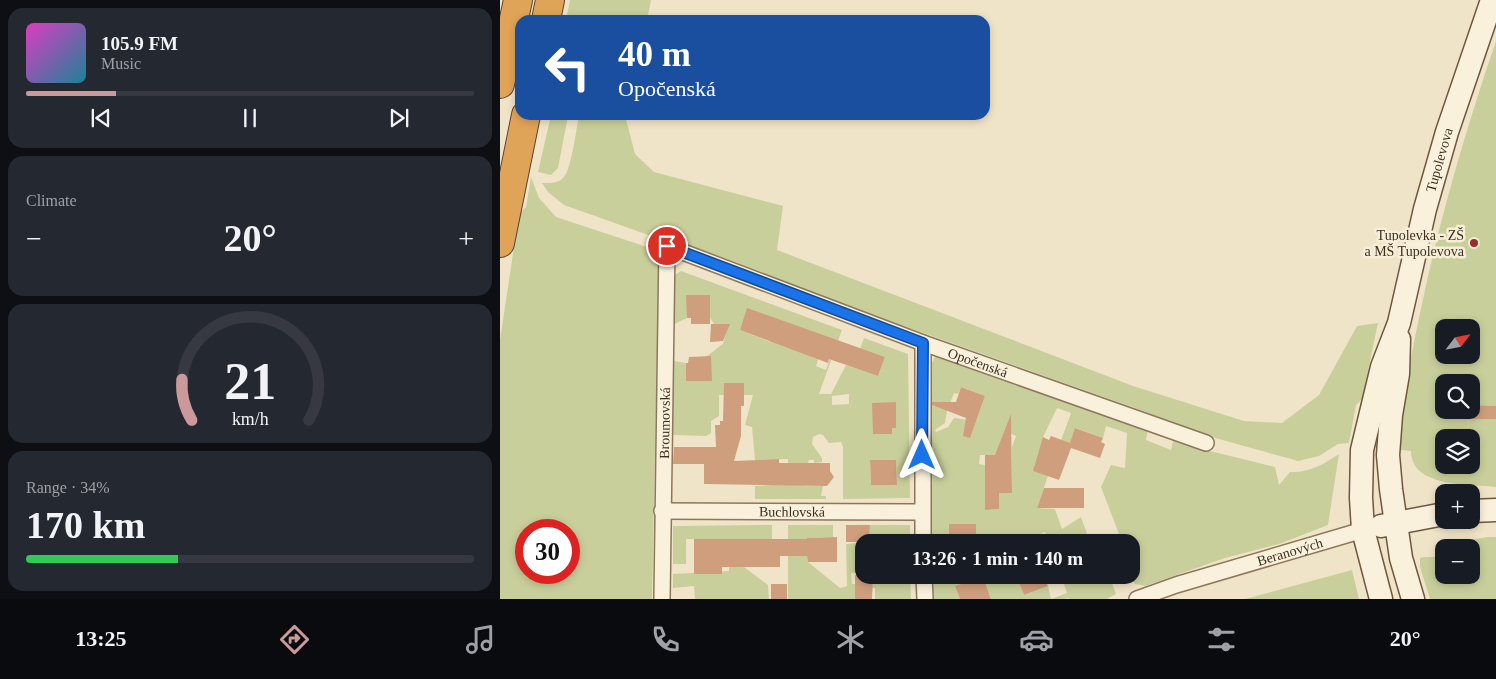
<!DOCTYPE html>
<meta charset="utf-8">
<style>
body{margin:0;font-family:"Times New Roman",serif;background:#242831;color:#f1f3f6;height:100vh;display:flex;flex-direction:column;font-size:19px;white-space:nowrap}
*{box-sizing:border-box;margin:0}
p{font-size:16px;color:#9ea1a6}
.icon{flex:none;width:28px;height:28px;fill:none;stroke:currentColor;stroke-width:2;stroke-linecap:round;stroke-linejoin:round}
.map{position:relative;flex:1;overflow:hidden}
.side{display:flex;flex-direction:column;gap:8px;padding:8px;background:#0d0f14;width:500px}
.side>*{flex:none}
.hud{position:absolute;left:15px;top:15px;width:475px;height:105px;border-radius:15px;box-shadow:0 2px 8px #0003;background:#1a4fa0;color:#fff;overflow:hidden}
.needle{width:32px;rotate:58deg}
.controls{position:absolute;left:935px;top:319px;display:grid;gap:10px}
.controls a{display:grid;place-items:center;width:45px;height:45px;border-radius:10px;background:#171b24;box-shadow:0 2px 8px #0003;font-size:25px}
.speed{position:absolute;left:15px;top:519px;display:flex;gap:10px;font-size:25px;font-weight:700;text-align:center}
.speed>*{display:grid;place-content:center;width:65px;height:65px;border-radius:50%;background:#171b24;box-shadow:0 2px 8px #0003;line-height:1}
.speed .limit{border:8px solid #d22;background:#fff;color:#111}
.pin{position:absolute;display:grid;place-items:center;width:42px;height:42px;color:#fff;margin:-21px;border:2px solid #fff;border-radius:50%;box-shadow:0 1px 5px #0007}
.me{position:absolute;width:55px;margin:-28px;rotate:0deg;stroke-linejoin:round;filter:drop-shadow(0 0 4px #0008)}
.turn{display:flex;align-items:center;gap:18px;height:105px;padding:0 20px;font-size:22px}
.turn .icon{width:65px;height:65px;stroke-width:2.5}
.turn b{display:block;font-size:35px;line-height:42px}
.big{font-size:38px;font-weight:700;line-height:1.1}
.side .tile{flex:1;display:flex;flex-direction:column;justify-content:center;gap:8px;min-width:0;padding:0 18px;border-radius:15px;background:#242831}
.side .dial{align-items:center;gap:0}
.dial svg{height:130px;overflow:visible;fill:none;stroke:#363941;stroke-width:7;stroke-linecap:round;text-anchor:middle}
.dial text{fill:#f1f3f6;stroke:none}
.song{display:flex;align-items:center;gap:15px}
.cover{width:60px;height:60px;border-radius:8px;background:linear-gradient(135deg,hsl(310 70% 55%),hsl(190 70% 35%))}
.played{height:5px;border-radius:2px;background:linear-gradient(90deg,#cc999b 20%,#363941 20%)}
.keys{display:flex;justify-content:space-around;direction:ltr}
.heat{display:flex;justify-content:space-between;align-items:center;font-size:28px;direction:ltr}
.charge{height:8px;border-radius:4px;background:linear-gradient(90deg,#34c759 34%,#363941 0)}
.trip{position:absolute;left:355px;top:534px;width:285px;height:50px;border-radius:15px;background:#171b24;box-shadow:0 2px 8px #0003;font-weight:700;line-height:50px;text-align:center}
.dock{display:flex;height:80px;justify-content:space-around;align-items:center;background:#090b0e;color:#9ea1a6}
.dock .icon{width:35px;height:35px}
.dock .active{color:#cc999b}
.dock b{font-size:22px;color:#f1f3f6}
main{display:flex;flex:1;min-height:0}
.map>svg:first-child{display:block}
</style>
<main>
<section class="side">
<div class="tile">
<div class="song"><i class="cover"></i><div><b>105.9 FM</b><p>Music</p></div></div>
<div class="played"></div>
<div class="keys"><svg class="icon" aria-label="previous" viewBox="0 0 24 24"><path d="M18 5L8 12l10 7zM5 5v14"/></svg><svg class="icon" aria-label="pause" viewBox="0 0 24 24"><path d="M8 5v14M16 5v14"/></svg><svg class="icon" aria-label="next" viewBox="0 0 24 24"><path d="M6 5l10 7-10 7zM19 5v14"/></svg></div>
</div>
<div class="tile"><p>Climate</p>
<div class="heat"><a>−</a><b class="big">20°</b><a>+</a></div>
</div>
<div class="tile dial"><svg viewBox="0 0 100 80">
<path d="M14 69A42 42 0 1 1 86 69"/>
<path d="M14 69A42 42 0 0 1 8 44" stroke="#cc999b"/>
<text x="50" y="56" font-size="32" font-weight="700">21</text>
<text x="50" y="72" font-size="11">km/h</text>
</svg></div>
<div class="tile"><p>Range · 34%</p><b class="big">170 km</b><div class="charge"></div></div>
</section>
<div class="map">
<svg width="996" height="599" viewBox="0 0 996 599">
<rect width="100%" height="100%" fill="#f0e4c8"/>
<path fill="#c9cf9b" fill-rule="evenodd" d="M70,0H151L147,20H66Z
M996,41V406L971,405V382H944V410H971V419H996V487C970,484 911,488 911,451L901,450C900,406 910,362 919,318C938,224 965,132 996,41ZM944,328H971V355H944ZM944,438H971V465H944Z
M51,115L68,116L58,168L51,175L38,172Z
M79,115H125L135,154L154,172L283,206L277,250L633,386L744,421L782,423L819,395L857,326L878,323L862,399L856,405L849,443L838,444L819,456L798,461L708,436L635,408L64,205L48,192L42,183C50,183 58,184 64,177C71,170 77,126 79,115Z
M31,177L39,198L56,217L159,251L152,599H0V340L19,214L26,207ZM26,530H69V572H26Z
M181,271L342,330L319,394H331L346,365L378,376L385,357L360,349L364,338L408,354L410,498L343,499V447L341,442L329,443L323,435L319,434L313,437L312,444L322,458V462L314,463V460H309L308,463H305L304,486H323L321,496H326V499H255V486L288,484V459L255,460L252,427L245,425L253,395H244V383H226V395H219V416L211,421V433L206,436L173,435V361L186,363V381H211V363H207V356L224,343H223L229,324H214L210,318V295H187V318L173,325V276ZM248,309L278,320L270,342L240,330ZM321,351L331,355L326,370L316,366ZM349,394V404L332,405V396ZM373,403H396V427L392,428V434H373ZM370,460H396L397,485H371Z
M443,354L648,429L646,440L671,450L674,437L702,449L775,467L779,485L790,472C809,473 824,464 839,454L828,525L782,543L725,558L645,586L635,584L630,575L632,569L631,542H622L601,487L611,465L625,468L627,433L606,426L603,438L576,428L569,447L559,446L571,413L557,408L543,437L548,476L537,508L555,509L562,529L581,517L590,542H549L545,532L530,538L531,542H476L473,524H449V542H430L428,370L435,357ZM461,387L485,396L476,421L454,418L448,427L436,432L435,430L445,423L447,411L454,393L458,394ZM505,431L516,436L512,447V493ZM480,455H494L499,495V509L486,510L485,465L479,464Z
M272,525V539H243L244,567L268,585L269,599H195L194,586L173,588V574L229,571V552L209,548L208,539H186V564H173V526Z
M288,525H333V537L308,538L293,556H307L308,562L340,588L347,586L346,544L358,543V538H369L370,525H410V542H396V539H373L372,542H364V572L351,573L352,584H372L373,575H410L411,599H375V588H356L355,599H288Z
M988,537H996V599H930L920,567V558L924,557H940L944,546L950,543ZM944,548H971V575H944Z
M852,570L859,599H745Z
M430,575H516L524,595L548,586L551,599L567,593L561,575H602L604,579L610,578L616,594L607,599H569L568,598L564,599H491L483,577L455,586L460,599H430Z"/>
<path fill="#cf9f7d" d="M186,295H210V324H191V318H187Z
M247,308L385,357L378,376L329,359L328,363L240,330Z
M211,324H230L223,341L210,342Z
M211,356L212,381H186V363H188L189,357Z
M224,383H244V406H241V436L234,461L279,459V463H330V471L334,477L327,486L204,484V464H173L174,447H216L215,425H220V421H223Z
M461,387L485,396L470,438L463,436L466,418L432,405V402H456Z
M396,402V428H392V434H373L372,403Z
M971,405L996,406V419H971Z
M511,414L512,493H499V509L485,510V455H495Z
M575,428L603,438L601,442L605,444L600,458L571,448L559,480L533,471L543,437L549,440L551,436L570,443Z
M370,460H396L397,485H371Z
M544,488H584V508H537Z
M449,524H476V542H449Z
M346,525H370L369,542H346Z
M337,537V562H308L307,556H280V567H222V574H194V539H307V538Z
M355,575H373L372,599H355Z
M516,575H543L548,586L524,595Z
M483,577L491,599H460L455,586Z
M271,584H287V599H271Z"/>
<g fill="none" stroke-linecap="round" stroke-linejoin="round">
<defs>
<g id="street">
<path d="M423,343V542"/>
<path id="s1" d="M162,511L422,512"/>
<path d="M424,575L425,599"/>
<path id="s2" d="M162,599L167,246L423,343L706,443"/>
<path id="s3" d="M637,599L676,585L863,530"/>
</g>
<g id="secondary">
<path d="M899,339L898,374L891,415L888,455L891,489L901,558L913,599"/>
<path d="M971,511L996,510"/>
<path d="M881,526L944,514"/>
<path id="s4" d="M881,599L863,530L861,498L862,450L882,367L899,323L925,209L947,132L992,0"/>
</g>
<path id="highway" d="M46,20L50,0
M0,84L18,0
M0,243L26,115"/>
</defs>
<use href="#street" stroke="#8d765c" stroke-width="18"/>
<use href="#secondary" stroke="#6f573f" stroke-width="25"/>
<use href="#highway" stroke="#5b4430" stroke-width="30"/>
<use href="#street" stroke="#faf1dc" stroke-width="15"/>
<use href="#secondary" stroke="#faf1dc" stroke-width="22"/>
<use href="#highway" stroke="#e0a458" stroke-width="28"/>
</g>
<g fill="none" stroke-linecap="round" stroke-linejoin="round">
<defs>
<path id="route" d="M167,246L423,343L422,455"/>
</defs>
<use href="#route" stroke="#114b97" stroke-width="12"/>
<use href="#route" stroke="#1a73e8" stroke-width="9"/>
</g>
<circle fill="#9e2a2b" stroke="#f7eed8" stroke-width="2" cx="974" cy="243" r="5"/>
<g text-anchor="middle" stroke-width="5" stroke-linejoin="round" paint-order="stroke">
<g font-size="14" fill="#3d2e20" stroke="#f7eed8">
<text dy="5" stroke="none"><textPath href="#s4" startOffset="452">Tupolevova</textPath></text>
<text dy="5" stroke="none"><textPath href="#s2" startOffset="685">Opočenská</textPath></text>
<text dy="5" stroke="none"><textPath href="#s2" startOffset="176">Broumovská</textPath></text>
<text dy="5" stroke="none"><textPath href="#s1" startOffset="130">Buchlovská</textPath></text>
<text dy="5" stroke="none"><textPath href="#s3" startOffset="160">Beranových</textPath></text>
</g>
<g font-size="14" fill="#3d2e20" stroke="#f7eed8" text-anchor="end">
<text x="964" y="240">Tupolevka - ZŠ<tspan x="964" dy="16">a MŠ Tupolevova</tspan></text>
</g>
</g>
</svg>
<div class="controls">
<a><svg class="needle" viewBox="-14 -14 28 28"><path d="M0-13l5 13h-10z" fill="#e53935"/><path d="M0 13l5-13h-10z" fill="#9ea1a6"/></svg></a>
<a><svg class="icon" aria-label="search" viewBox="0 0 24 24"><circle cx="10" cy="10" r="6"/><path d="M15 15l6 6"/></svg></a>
<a><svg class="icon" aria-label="layers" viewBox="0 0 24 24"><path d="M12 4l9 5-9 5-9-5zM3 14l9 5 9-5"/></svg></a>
<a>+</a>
<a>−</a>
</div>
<div class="speed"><div class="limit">30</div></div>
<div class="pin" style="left:167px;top:246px;background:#d93025"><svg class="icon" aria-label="arrive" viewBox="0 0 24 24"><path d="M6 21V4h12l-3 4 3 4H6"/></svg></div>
<svg class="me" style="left:422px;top:455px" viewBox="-20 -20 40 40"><path d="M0-17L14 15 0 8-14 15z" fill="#1a73e8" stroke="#fff" stroke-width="4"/></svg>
<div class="trip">13:26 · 1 min · 140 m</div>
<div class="hud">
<div class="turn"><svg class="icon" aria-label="left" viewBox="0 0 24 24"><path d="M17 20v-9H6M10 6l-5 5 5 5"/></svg><div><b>40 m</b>Opočenská</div></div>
</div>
</div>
</main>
<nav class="dock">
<b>13:25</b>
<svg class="icon active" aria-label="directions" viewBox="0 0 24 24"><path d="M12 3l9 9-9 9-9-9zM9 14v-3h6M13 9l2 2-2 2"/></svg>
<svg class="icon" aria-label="music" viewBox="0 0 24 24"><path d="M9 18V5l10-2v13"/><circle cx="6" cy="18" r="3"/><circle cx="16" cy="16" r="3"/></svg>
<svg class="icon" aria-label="phone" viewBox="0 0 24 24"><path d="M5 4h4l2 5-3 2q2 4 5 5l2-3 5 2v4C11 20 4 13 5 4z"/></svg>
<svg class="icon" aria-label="climate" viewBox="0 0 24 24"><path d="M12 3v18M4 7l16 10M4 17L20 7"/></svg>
<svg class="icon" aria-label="car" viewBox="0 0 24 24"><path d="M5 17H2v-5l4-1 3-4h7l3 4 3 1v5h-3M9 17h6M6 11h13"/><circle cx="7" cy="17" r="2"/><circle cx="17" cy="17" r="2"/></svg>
<svg class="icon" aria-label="filters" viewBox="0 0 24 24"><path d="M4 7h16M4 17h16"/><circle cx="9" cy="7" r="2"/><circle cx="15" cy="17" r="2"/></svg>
<b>20°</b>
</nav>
